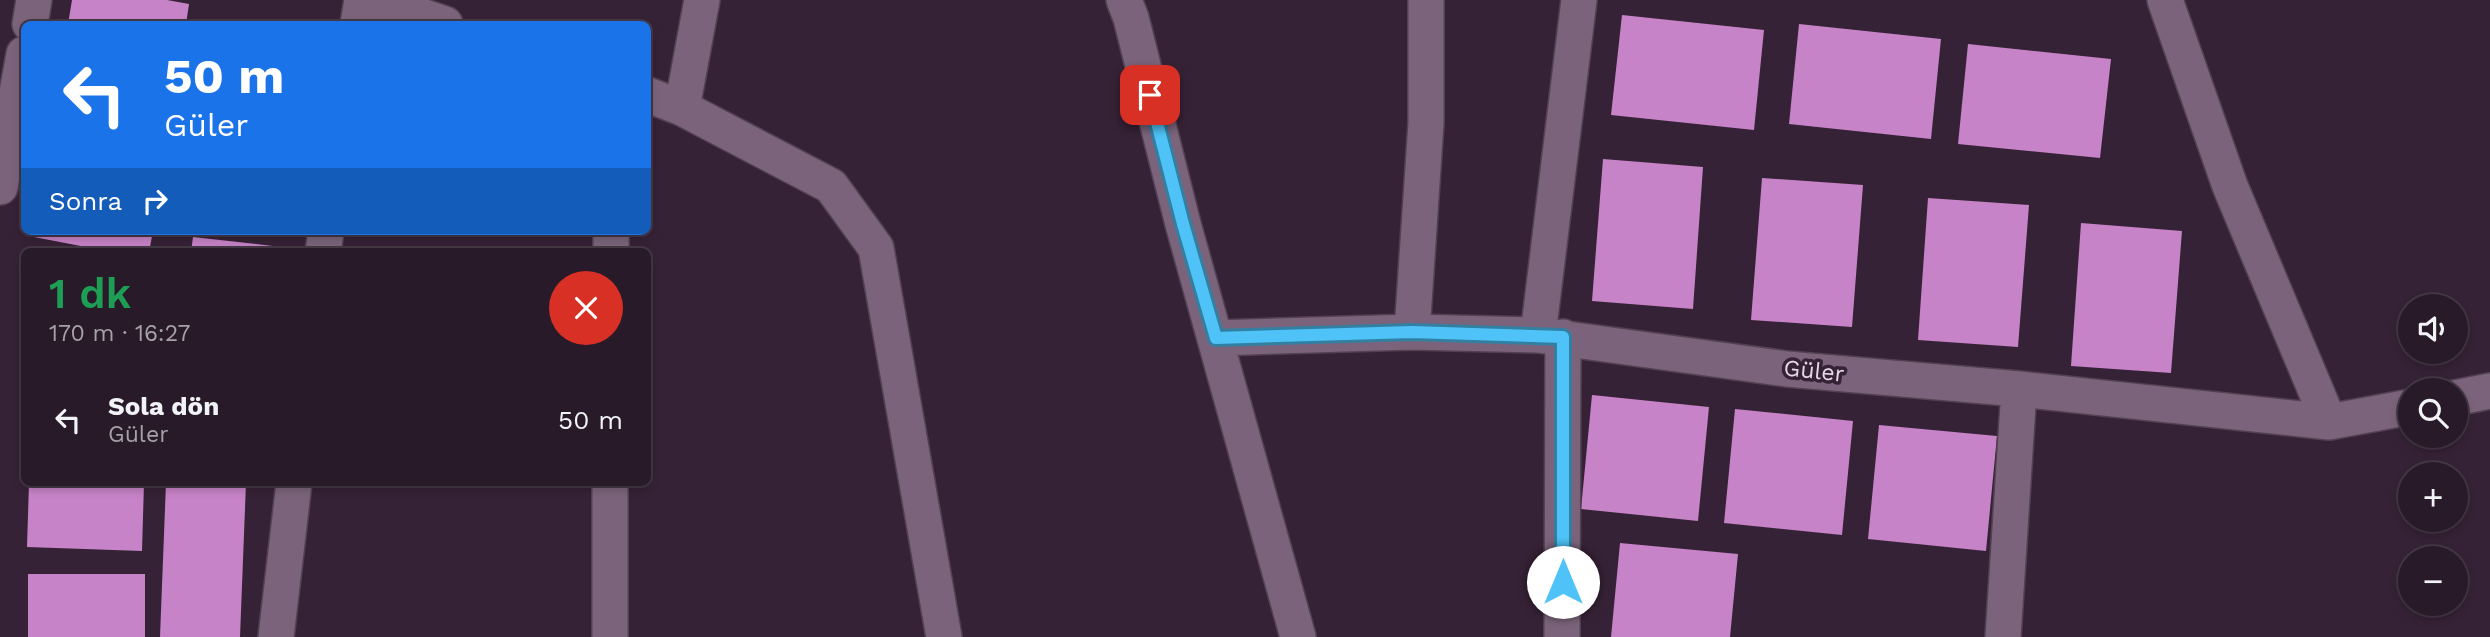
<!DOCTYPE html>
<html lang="tr">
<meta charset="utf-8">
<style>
body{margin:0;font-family:"Work Sans",sans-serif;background:#342734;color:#f1f3f6;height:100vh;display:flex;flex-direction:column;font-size:26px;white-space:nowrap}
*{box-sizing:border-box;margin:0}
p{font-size:23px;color:#a5a1a8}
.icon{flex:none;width:38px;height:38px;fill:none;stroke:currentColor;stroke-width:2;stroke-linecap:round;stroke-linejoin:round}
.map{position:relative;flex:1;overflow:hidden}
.panel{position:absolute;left:21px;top:248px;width:630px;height:238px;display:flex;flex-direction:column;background:#281a28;border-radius:10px;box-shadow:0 4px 10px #0003,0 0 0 2px #443845}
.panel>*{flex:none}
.hud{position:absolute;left:21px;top:21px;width:630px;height:214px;border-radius:10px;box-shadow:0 4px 10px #0003,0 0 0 2px #443845;background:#1a73e8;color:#fff;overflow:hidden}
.buttons{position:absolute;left:2398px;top:294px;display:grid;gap:14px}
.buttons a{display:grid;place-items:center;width:70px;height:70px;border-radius:50%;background:#281a28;box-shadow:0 4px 10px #0003,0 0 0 2px #443845;font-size:35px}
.pin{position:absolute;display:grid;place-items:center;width:60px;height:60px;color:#fff;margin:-30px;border-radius:14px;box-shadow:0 4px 10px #0006}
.me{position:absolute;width:77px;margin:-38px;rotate:0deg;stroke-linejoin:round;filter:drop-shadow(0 0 5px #0008)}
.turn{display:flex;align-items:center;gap:24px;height:147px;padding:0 28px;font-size:32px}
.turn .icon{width:91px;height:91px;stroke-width:2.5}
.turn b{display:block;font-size:49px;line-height:60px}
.then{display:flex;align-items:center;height:66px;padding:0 28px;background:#0003;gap:14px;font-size:26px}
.round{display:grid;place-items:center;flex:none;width:74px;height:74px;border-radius:37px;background:#342734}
.head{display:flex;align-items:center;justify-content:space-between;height:119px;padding:0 28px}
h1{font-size:42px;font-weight:600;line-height:52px;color:#1e9e55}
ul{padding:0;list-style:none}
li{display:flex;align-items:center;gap:21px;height:105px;padding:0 28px}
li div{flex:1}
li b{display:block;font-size:26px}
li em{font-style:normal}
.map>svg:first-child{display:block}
.building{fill:#c783c7}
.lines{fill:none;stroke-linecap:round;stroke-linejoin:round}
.minor-casing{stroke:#514151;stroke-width:38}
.minor{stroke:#7b647b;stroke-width:35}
.route-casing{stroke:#337fa1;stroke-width:18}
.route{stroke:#4fc3f7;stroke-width:12}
.labels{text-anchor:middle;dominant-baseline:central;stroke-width:7;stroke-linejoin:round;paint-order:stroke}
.street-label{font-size:23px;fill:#e6d9e6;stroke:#362236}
</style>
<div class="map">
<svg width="2490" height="637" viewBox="0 0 2490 637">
<rect width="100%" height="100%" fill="#362236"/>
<path class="building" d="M72,0h95l22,4 -3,20h-118z
M1622,15l142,15 -10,100 -143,-15z
M1799,24l142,15 -10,100 -142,-15z
M1968,44l143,15 -11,99 -142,-14z
M1603,159l100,8 -10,142 -101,-8z
M1762,178l101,7 -11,142 -101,-7z
M1928,198l101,7 -11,142 -100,-7z
M2081,223l101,8 -11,142 -100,-7z
M35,231h118l-4,21h-37l-78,-15z
M193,237l80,9 -1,6h-81z
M1592,395l117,12 -11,114 -117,-12z
M1735,409l118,12 -11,114 -118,-12z
M1879,425l118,11 -11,115 -118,-12z
M29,483h115l-2,68 -115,-4z
M166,483h80l-6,154h-80z
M1620,543l118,11 -8,83h-119z
M28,574h117v63h-117z"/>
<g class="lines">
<defs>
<path id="minor" d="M374,0l71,24
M1124,0l7,18 52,206 115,413
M2165,0l65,186 99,236
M30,24l4,-24
M358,24l4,-24
M648,95l34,13 149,78 45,62 68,389
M682,108l20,-108
M0,187l24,-133
M323,252l3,-21
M611,252v-21
M1412,332l14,-209v-123
M1538,335l41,-335
M1216,338l196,-6 126,3 249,34 232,20 310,33 81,-15
M2455,398l35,-7
M276,637l18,-154
M610,637v-154
M1562,637l1,-300
M2003,637l16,-248"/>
</defs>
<use href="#minor" class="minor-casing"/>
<use href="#minor" class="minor"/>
</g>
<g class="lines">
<defs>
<path id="route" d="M1150,95l33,129 33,114 196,-6 151,5v245"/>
</defs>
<use href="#route" class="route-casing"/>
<use href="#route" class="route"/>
</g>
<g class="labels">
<g class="street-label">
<text transform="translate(1814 371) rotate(6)">Güler</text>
</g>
</g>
</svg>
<div class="buttons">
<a><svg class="icon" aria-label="sound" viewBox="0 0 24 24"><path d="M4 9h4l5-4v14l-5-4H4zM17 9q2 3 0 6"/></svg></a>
<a><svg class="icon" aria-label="search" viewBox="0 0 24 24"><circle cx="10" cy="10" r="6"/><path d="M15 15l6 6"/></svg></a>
<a>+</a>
<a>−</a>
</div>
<div class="pin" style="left:1150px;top:95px;background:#d93025"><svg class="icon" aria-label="arrive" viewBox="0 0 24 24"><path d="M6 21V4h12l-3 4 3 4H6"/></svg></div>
<svg class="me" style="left:1563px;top:582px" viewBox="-20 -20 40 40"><circle r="19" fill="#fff"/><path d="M0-13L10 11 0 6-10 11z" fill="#4fc3f7"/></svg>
<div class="hud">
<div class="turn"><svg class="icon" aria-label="left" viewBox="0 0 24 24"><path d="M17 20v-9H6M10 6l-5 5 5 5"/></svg><div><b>50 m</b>Güler</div></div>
<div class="then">Sonra<svg class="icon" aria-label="right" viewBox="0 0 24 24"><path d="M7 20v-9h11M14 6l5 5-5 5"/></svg></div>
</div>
<section class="panel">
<div class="head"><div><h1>1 dk</h1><p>170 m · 16:27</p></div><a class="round" style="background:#d93025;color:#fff"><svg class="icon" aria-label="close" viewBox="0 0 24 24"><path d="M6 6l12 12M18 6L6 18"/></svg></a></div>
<ul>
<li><svg class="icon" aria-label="left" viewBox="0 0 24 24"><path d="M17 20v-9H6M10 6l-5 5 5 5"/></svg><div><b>Sola dön</b><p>Güler</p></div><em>50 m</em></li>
</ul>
</section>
</div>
